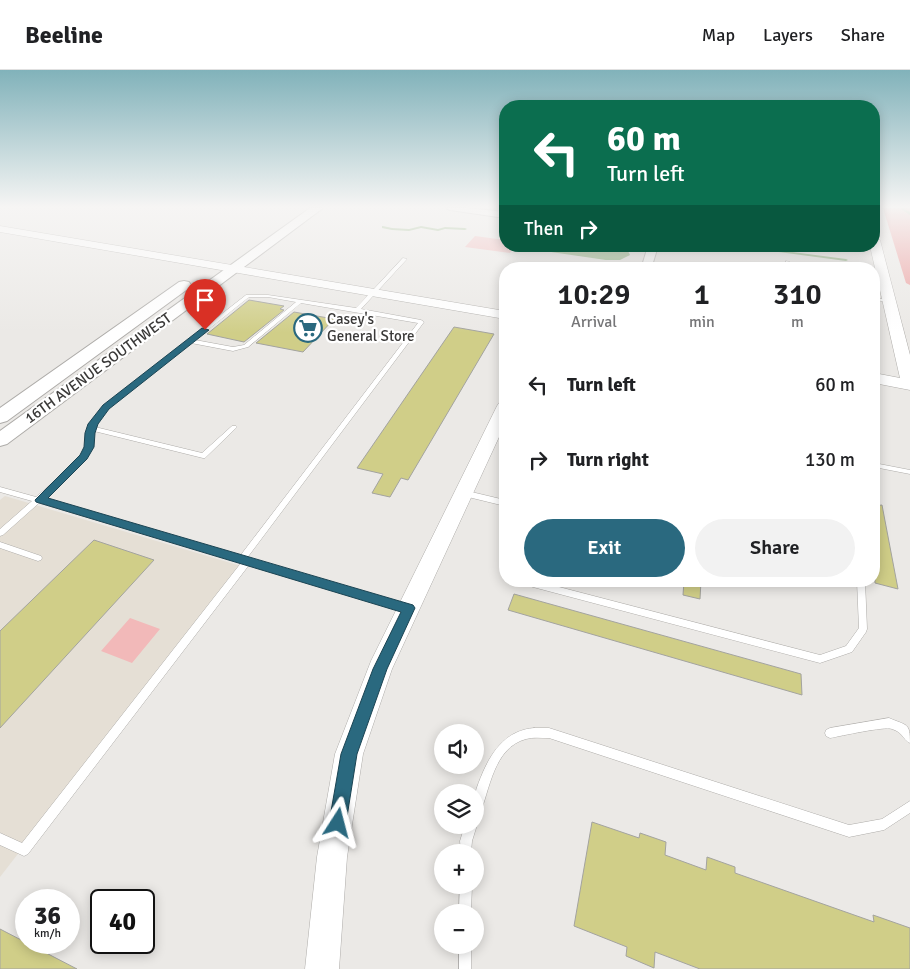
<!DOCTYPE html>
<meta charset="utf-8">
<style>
body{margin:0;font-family:Signika,sans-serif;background:#f2f2f2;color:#202124;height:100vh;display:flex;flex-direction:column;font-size:19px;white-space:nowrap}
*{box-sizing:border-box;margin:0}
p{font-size:16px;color:#757577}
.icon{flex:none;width:28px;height:28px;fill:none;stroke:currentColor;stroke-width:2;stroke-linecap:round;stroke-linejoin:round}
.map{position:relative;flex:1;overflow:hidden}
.side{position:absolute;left:499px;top:192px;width:381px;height:325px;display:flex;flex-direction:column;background:#fff;border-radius:20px;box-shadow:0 2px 12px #0003}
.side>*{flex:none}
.hud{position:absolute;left:499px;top:30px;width:381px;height:152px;border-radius:20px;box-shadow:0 2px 12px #0003;background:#0b6e4f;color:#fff;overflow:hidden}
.buttons{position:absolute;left:434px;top:654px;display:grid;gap:10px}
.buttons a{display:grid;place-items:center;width:50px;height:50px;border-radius:50%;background:#fff;box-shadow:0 2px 12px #0003;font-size:25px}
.speed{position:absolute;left:15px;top:819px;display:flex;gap:10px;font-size:25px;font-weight:700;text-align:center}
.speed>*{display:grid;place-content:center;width:65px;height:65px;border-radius:50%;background:#fff;box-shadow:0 2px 12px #0003;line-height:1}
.speed small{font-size:12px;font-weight:400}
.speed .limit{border:2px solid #111;border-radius:8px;background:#fff;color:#111}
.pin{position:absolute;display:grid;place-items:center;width:42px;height:42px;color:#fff;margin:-51px -21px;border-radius:50% 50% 50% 0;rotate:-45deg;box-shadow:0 0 5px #0007}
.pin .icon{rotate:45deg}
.me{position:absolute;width:55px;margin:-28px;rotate:9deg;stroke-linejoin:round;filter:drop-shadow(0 0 4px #0008)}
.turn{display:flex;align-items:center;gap:18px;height:105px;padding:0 25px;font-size:22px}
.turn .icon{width:65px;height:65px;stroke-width:2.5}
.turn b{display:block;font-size:35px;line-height:42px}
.then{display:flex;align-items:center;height:48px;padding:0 25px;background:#0003;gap:10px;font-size:19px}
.eta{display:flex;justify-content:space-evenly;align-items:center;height:85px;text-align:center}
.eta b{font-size:30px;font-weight:600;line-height:35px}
.button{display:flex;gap:10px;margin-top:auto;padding:10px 25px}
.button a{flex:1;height:58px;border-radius:30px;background:#2a697f;color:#fff;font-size:20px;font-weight:600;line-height:58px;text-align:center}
.button a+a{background:#f2f2f2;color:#202124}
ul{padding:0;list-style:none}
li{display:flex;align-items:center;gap:15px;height:75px;padding:0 25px}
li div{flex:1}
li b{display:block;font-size:19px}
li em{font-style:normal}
header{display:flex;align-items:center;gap:30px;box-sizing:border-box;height:70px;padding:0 25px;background:#fff;border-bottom:1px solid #e0e0e0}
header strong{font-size:24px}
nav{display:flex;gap:28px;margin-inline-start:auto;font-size:18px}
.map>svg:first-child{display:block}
.built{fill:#e5dfd5}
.green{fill:#f2b9b9}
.forest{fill:#eca0a0}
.water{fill:#87ae75}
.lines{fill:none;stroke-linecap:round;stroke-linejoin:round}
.stream{fill:#87ae75;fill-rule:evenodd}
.building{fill:#d0ce88;stroke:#a3a39f}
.service-casing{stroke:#aeaca9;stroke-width:1}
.minor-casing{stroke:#aeaca9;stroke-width:2}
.tertiary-casing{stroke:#aeaca9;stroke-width:1}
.secondary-casing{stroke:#aeaca9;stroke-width:2}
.service{fill:#fff;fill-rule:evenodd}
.minor{fill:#fff;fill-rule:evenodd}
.tertiary{fill:#fff;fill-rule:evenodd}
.secondary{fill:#fff;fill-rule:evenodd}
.route{fill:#2a697f;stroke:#1b4453}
.labels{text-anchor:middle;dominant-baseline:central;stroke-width:4.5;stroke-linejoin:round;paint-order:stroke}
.far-poi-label{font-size:15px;fill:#3a3938;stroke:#fff;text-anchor:start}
.far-street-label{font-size:15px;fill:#3a3938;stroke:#fff}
</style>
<header>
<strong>Beeline</strong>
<nav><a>Map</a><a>Layers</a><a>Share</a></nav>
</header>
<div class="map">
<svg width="910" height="899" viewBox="0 0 910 899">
<rect width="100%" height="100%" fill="#ebe9e6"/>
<path class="built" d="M5,426l236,70 -241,311v-377z"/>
<path class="green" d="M475,166l30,4v6h9l-4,7 -45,-6z
M130,548l30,11 -28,34 -31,-12z"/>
<path class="forest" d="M883,138h27v77l-4,-2z"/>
<path class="water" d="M535,176h97l-4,5 2,4 -10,5h-14l-55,-8z"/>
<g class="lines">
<path class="stream" d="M901,138h2l7,4v3l-9,-6z
M383,156l9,2 17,1 12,-3 17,3 7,-2 20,1 2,1 -2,1 -20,-1 -7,2 -17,-3 -12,3 -17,-1 -10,-2v-2z
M662,176h9l-9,2z
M734,176h12l100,13 2,1 -2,1z"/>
</g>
<path class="building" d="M249,230l35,6 -4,3 4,1 -40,32 -37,-8z
M294,242l40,7 -31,33 -47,-9z
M454,257l40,7 -86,146 -7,-2 -11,19 -18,-4 11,-19 -26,-6z
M882,435l16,84 -23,-6 -1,-77z
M94,470l60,20 -154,168v-97z
M684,511h17l-1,18 -17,-4z
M514,524l287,80 1,21 -294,-85z
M592,752l47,16 1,-5 26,9 -1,13 41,15 1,-13 28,10v6l139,49 -1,-7 37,13v41h-210l-45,-17 -1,16 -28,-12 1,-9 -53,-21z
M0,859l77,40h-77z"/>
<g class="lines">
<defs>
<path id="service" d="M403,188l4,1 -46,50 60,11 3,2 -177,236 160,46 3,1 1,3 -1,3 -3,1 -158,-47 -221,289 -4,2 -24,-11v-12l22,10 219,-280 -202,-60 -36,32 -3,1v-7l32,-28 -32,-9v-5l36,10 37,-32 13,-18 1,-14 3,-9 14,-18 142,-111h22l88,13zM249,227h19l28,5 -52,43 -11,2 -38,-7zM301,233l117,20 -178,233 -197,-57 34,-30 15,-22 2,-16 109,27h2l31,-30 1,-1 -1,-1h-4l-30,27 -107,-26 13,-19 83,-65 42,8 15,-4z
M786,191l4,1v7h-4z
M874,228l15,2 2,1 -2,1 -15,-2z
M874,393l36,7v4l-36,-7z
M463,420l42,10v6l-45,-11 -1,-2 1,-2z
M0,472l41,14 1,2 -1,2 -3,1 -38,-13z
M526,511h10l284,74 26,-9 13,-18 -2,-47h8l2,48 -1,3 -14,20 -32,11 -287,-76 -3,-1z
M889,648c18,8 21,4 21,25 -8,-4 -6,-10 -18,-14 -7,-3 -51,7 -62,9l-4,-2 -1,-3 1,-3 4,-2z
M534,658h15l300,97 33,-6 28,-18v12l-26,17 -35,7 -300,-99c-8,0 -16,-1 -23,1 -33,9 -36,51 -47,77l-4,1c0,-7 -1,-16 0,-23 2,-8 5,-15 8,-22 10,-23 25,-42 51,-44z
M475,751l2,4 -5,16 -1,11h-10l-1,-11 5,-16h10z
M460,815h12l-1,27h-12z
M459,875h12v24h-12z"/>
<path id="minor" d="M446,138h20l39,4v6l-55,-8z
M648,176h10l-7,23h-10z"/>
<path id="tertiary" d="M0,156l505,85v8l-505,-87z
M874,167l6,3 30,115v35l-36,-7v-10l26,5 -30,-132h4z
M505,331v23l-113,245 -29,85 -16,103 -8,112h-34l12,-112 18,-103 36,-93 126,-255 2,-3z"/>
<path id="secondary" d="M310,138h13l-316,236 -7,2v-15z
M184,211l5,1 2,3 -2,3 -182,133 -7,2v-15l179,-126z"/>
</defs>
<use href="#service" class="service-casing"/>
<use href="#minor" class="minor-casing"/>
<use href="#tertiary" class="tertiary-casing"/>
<use href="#secondary" class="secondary-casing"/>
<use href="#service" class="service"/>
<use href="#minor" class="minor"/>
<use href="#tertiary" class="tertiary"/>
<use href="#secondary" class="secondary"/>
</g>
<linearGradient id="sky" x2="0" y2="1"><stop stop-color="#81b2ba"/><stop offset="0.52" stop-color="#f6f5f4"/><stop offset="1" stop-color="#f6f5f4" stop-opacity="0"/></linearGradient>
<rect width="910" height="263" fill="url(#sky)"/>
<path class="route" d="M202,258l7,2 -100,79 -11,15 -3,9 -1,14 -7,12 -39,39 365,107 2,3 -28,61 -30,85 -11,69 -2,6 -6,2 -6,-2 -3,-6 12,-69 32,-85 28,-57 -365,-110 -1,-2 45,-45 4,-8 1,-14 3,-9 15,-19z"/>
<defs>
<symbol id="supermarket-ring" viewBox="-11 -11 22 22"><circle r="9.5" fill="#fff" stroke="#2a697f" stroke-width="1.5"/><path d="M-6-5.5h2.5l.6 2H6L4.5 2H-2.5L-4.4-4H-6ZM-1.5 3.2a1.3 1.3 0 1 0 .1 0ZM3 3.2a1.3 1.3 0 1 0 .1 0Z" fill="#2a697f"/></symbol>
</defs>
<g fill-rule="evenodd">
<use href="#supermarket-ring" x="292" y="242" width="32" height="32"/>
</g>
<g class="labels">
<g class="far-poi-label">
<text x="327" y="249">Casey's<tspan x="327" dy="17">General Store</tspan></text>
</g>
<g class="far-street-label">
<text transform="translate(98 298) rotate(-36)">16TH AVENUE SOUTHWEST</text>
</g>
</g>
</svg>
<div class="buttons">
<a><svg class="icon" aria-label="sound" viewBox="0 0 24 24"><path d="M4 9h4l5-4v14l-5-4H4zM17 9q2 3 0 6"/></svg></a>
<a><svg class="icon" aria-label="layers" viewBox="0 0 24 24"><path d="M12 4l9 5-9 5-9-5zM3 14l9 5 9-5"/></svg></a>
<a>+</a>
<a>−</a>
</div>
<div class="speed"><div>36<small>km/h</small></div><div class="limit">40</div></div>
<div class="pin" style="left:205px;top:260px;background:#d93025"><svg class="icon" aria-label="arrive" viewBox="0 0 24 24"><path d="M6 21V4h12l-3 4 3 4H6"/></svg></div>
<svg class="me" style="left:338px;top:753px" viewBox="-20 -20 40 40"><path d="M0-17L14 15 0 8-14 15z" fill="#2a697f" stroke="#fff" stroke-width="4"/></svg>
<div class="hud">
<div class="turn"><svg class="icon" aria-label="left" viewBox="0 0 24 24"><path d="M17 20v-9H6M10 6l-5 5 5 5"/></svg><div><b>60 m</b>Turn left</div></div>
<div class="then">Then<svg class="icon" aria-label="right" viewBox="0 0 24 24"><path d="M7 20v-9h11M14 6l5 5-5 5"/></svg></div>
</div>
<section class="side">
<div class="eta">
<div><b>10:29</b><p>Arrival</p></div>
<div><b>1</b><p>min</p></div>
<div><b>310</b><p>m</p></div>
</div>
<ul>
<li><svg class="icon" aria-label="left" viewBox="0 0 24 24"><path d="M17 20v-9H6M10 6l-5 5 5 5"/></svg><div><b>Turn left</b></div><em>60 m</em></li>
<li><svg class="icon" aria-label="right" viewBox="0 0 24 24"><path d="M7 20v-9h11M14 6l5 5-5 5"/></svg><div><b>Turn right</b></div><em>130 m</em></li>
</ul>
<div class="button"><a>Exit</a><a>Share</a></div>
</section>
</div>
